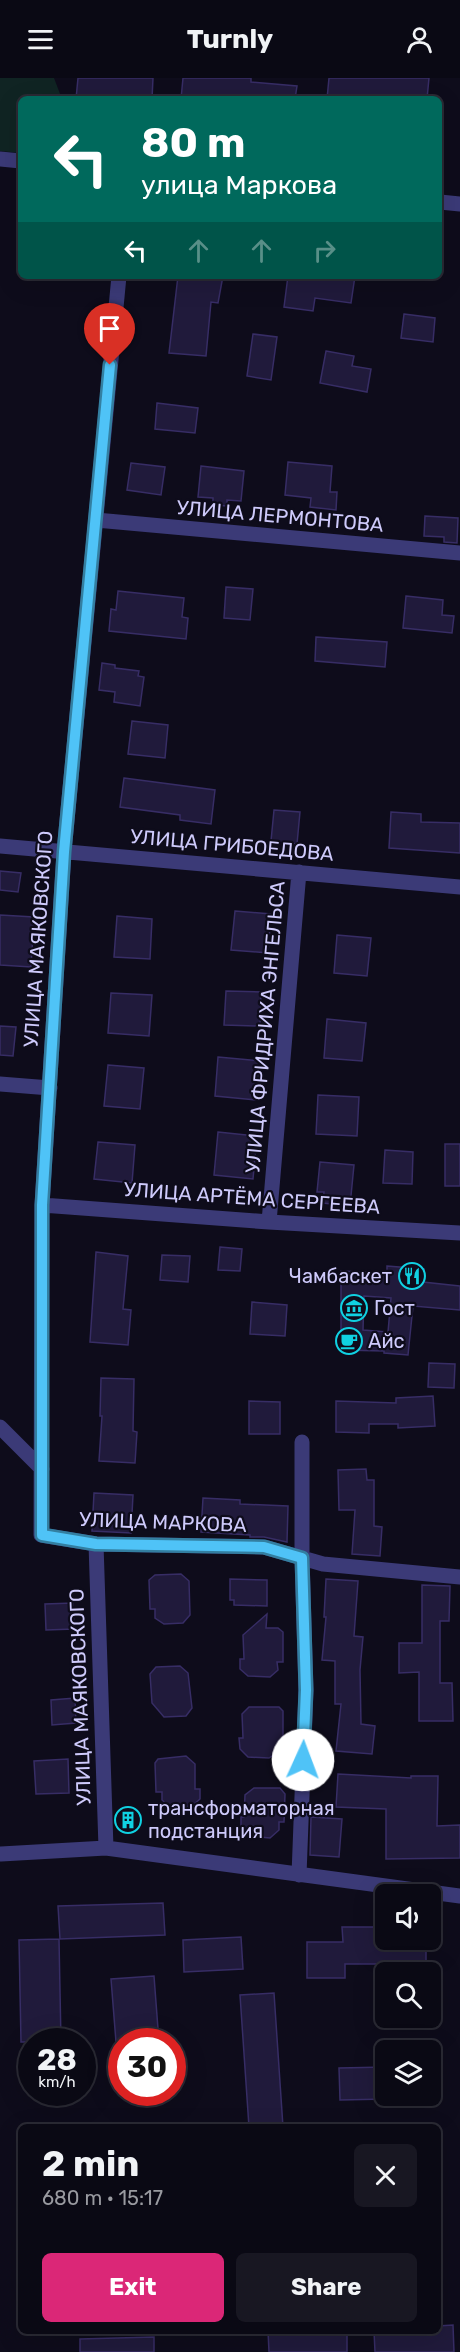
<!DOCTYPE html>
<meta charset="utf-8">
<style>
body{margin:0;font-family:Rubik,sans-serif;background:#181722;color:#f1f3f6;height:100vh;display:flex;flex-direction:column;font-size:22px;white-space:nowrap}
*{box-sizing:border-box;margin:0}
p{font-size:20px;color:#999aa0}
.icon{flex:none;width:33px;height:33px;fill:none;stroke:currentColor;stroke-width:2;stroke-linecap:round;stroke-linejoin:round}
.map{position:relative;flex:1;overflow:hidden}
.sheet{position:absolute;left:18px;top:2046px;width:423px;height:210px;display:flex;flex-direction:column;background:#0a0914;border-radius:9px;box-shadow:0 6px 24px #0002,0 0 0 2px #2a2a34}
.sheet>*{flex:none}
.hud{position:absolute;left:18px;top:18px;width:424px;height:183px;border-radius:9px;box-shadow:0 6px 24px #0002,0 0 0 2px #2a2a34;background:#00695c;color:#fff;overflow:hidden}
.buttons{position:absolute;left:375px;top:1806px;display:grid;gap:12px}
.buttons a{display:grid;place-items:center;width:66px;height:66px;border-radius:9px;background:#0a0914;box-shadow:0 6px 24px #0002,0 0 0 2px #2a2a34;font-size:30px}
.speed{position:absolute;left:18px;top:1950px;display:flex;gap:12px;font-size:30px;font-weight:700;text-align:center}
.speed>*{display:grid;place-content:center;width:78px;height:78px;border-radius:50%;background:#0a0914;box-shadow:0 6px 24px #0002,0 0 0 2px #2a2a34;line-height:1}
.speed small{font-size:15px;font-weight:400}
.speed .limit{border:9px solid #d22;background:#fff;color:#111}
.pin{position:absolute;display:grid;place-items:center;width:51px;height:51px;color:#fff;margin:-62px -26px;border-radius:50% 50% 50% 0;rotate:-45deg;box-shadow:0 0 6px #0007}
.pin .icon{rotate:45deg}
.me{position:absolute;width:66px;margin:-33px;rotate:2deg;stroke-linejoin:round;filter:drop-shadow(0 0 4px #0008)}
.turn{display:flex;align-items:center;gap:21px;height:126px;padding:0 24px;font-size:27px}
.turn .icon{width:78px;height:78px;stroke-width:2.5}
.turn b{display:block;font-size:42px;line-height:51px}
.lanes{display:flex;align-items:center;height:57px;padding:0 24px;background:#0003;justify-content:center;gap:30px;direction:ltr}
.lanes .off{opacity:.35}
.round{display:grid;place-items:center;flex:none;width:63px;height:63px;border-radius:9px;background:#181722}
.summary{display:flex;align-items:center;justify-content:space-between;height:102px;padding:0 24px}
h1{font-size:36px;font-weight:700;line-height:45px}
.button{display:flex;gap:12px;margin-top:auto;padding:12px 24px}
.button a{flex:1;height:69px;border-radius:9px;background:#db2777;color:#fff;font-size:24px;font-weight:700;line-height:69px;text-align:center}
.button a+a{background:#181722;color:#f1f3f6}
header{display:flex;justify-content:space-between;align-items:center;height:78px;padding:0 24px;background:#0a0914;font-size:27px;font-weight:700}
.map>svg:first-child{display:block}
.green{fill:#102423}
.building{fill:#201a3b;stroke:#372d65;stroke-width:1.5;fill-rule:evenodd}
.lines{fill:none;stroke-linecap:round;stroke-linejoin:round}
.minor{stroke:#3b3a77;stroke-width:15}
.tertiary{stroke:#3b3a77;stroke-width:15}
.route-casing{stroke:#337fa1;stroke-width:15}
.route{stroke:#4fc3f7;stroke-width:10}
.labels{text-anchor:middle;dominant-baseline:central;stroke-width:4.5;stroke-linejoin:round;paint-order:stroke}
.street-label{font-size:20px;fill:#cecafb;stroke:#0e0c1b}
.poi-label{font-size:20px;fill:#cecafb;stroke:#0e0c1b;text-anchor:start}
</style>
<header><svg class="icon" aria-label="menu" viewBox="0 0 24 24"><path d="M4 6h16M4 12h16M4 18h16"/></svg>Turnly<svg class="icon" aria-label="person" viewBox="0 0 24 24"><circle cx="12" cy="8" r="4"/><path d="M4 21q1-7 8-7t8 7"/></svg></header>
<div class="map">
<svg width="460" height="2274" viewBox="0 0 460 2274">
<rect width="100%" height="100%" fill="#0e0c1b"/>
<path class="green" d="M0,0h54l8,21h-41v54l-21,-2z"/>
<path class="building" d="M78,0h75l-1,21h-76z
M183,0h68v4l46,4 -2,13h-114z
M329,0h100l-2,21h-100z
M178,198h45l-5,27 -7,-1 -5,54 -37,-3z
M288,198h67l-4,27 -36,-5 -2,13 -29,-4z
M404,236l31,4 -2,24 -32,-4z
M253,256l24,3 -6,43 -24,-4z
M326,273l28,5 -2,10 19,3 -4,23 -47,-9z
M157,325l41,5 -3,25 -40,-4z
M288,384l44,4 -2,26h7l-1,18 -26,-3 1,-9 -26,-3z
M131,385l34,4 -4,28 -34,-5z
M201,388l43,5 -3,30 -14,-1v6l-14,-1v-7l-15,-1z
M425,438l33,2 -1,25 -13,-1v-5l-20,-1z
M226,509l27,2 -3,31 -26,-2z
M118,513l66,7 -2,19 6,1 -2,21 -77,-8 2,-22 5,1z
M406,518l37,4 -1,15 12,1 -2,17 -49,-5z
M316,559l71,5 -2,25 -70,-6z
M102,585l13,2v3l24,3 -1,5 6,1 -4,29 -26,-4 1,-10 -16,-2z
M132,643l36,4 -3,33 -37,-4z
M124,700l91,12 -4,34 -31,-4v-5l-60,-8z
M274,732l26,2 -3,32 -26,-3z
M391,734l30,2v8l39,1v30l-71,-5z
M0,793l21,2 -3,19 -18,-2z
M235,833l36,3 -3,39 -37,-3z
M0,837l34,2 -3,50 -31,-2z
M117,838l35,3 -2,40 -36,-2z
M337,857l34,3 -4,38 -33,-3z
M226,913l35,1 -1,34 -36,-1z
M111,915l41,2 -3,41 -41,-3z
M327,941l39,4 -4,38 -38,-3z
M0,948l16,1 -3,29 -13,-1z
M218,979l42,4 -3,39 -42,-4z
M108,987l36,3 -4,41 -36,-3z
M318,1017l41,2 -2,39 -41,-2z
M218,1054l39,4 -4,43 -39,-4z
M98,1064l37,3 -3,38 -38,-4z
M445,1066h15v42h-15z
M385,1072l28,2 -1,32 -29,-1z
M320,1084l34,3 -4,41 -27,-3 1,-11h-7z
M220,1169l22,2 -2,22 -22,-1z
M96,1174l32,4 -5,53 8,1 -3,35 -38,-3z
M162,1177l28,1 -2,26 -28,-2z
M387,1188l37,3 -1,13 37,4v24l-47,-4 -5,49 -24,-2v-2l-43,-1v-79l46,2zM364,1218l27,2 -3,34 -25,-2z
M252,1224l35,3 -2,31 -35,-2z
M429,1285l26,1 -1,24 -26,-1z
M101,1300l33,1 -1,52 4,1 -2,31 -36,-2 3,-45h-2z
M433,1318l2,30 -37,2v-4h-29v9l-33,-1v-31l60,2v-5z
M249,1323l31,1v32h-31z
M366,1391l1,11h7v46l8,1 -2,29 -28,-2 3,-44h-16l-1,-40z
M94,1415l39,2 -2,38 -39,-2z
M203,1420l37,2v4l48,2 -1,36 -23,-5h-14v-2l-49,-3z
M181,1496l8,7 1,34 -7,8 -19,1 -9,-6v-9h-5l-1,-29 6,-5z
M230,1501l37,1v26l-33,-1v-5h-4z
M326,1501l32,2 -4,55 9,1 -3,33 1,54 14,2 -3,28 -36,-3 5,-47h-6v-43l-13,-1 4,-43h-2z
M422,1507l28,1 -1,35h-9v62h12l1,38h-34v-49l-20,1v-30h23z
M73,1525l1,26 -28,1 -1,-26z
M267,1536l-1,14h12l5,4v30h-6l1,8 -8,7 -22,-1 -8,-7v-10h4l-1,-24z
M180,1588l8,7 4,35 -6,8 -22,1 -12,-14 -2,-29 6,-7z
M75,1620l1,25 -24,2 -1,-25z
M249,1629h30l4,4v30h-4v10l-10,7 -21,-1 -8,-8 -1,-11h4l-1,-24z
M186,1678l9,8v25h5v10l-8,7 -21,2 -9,-8v-8h-6l-1,-29 3,-4z
M68,1681l1,34 -33,1 -2,-33z
M338,1696l73,4v-2h27l-1,50 23,-1v33l-74,1v-50l-50,-2z
M254,1710h26l5,6 -1,28h-5v8l-9,8 -22,-2 -7,-7v-12h3l1,-22z
M311,1739l31,2 -3,38 -29,-2z
M163,1825l2,32 -105,4 -2,-33z
M342,1849h42v15h42v30h-42v-8h-39v14h-38v-36h36z
M241,1859l2,32 -59,3 -1,-32z
M59,1861l2,103h-40l-2,-102z
M154,1898l5,66h-43l-5,-63z
M274,1915l9,134h-34l-9,-132z
M386,1989v32l-46,1 -1,-32z
M453,2247l1,27h-79l-1,-21h64v-5z
M268,2253h79v21h-78z
M154,2259v15h-74v-13z"/>
<g class="lines">
<path class="minor" d="M119,198l-55,576 -22,353 -1,330 55,9 168,3 59,17 137,13
M96,442l364,33
M0,768l460,41
M0,1006l50,4
M42,1127l227,17 191,11
M269,1144l30,-350
M0,1349l42,42
M96,1466l10,304
M1,1776l105,-6 354,48
M299,1797l7,-184 -4,-133v-116"/>
<path class="tertiary" d="M0,81l21,2
M440,124l20,2"/>
</g>
<g class="lines">
<defs>
<path id="route" d="M110,287l-46,487 -22,353v330l54,9 168,3 38,11 4,132 -3,70"/>
</defs>
<use href="#route" class="route-casing"/>
<use href="#route" class="route"/>
</g>
<defs>
<symbol id="restaurant-ring" viewBox="-11 -11 22 22"><circle r="9.5" fill="#0e0c1b" stroke="#10d1e2" stroke-width="1.5"/><path d="M-5-6h1v4h1v-4h1v4h1v-4h1v5L-1.5 .5V6h-2V.5L-5-1ZM5-6V6H3V1.5H1.5Q1.5-4 5-6Z" fill="#10d1e2"/></symbol>
<symbol id="museum-ring" viewBox="-11 -11 22 22"><circle r="9.5" fill="#0e0c1b" stroke="#10d1e2" stroke-width="1.5"/><path d="M0-6L6-3V-2H-6V-3ZM-5-1h2V3h-2ZM-1-1h2V3h-2ZM3-1h2V3H3ZM-6 4H6V6H-6Z" fill="#10d1e2"/></symbol>
<symbol id="cafe-ring" viewBox="-11 -11 22 22"><circle r="9.5" fill="#0e0c1b" stroke="#10d1e2" stroke-width="1.5"/><path d="M-5.5-4.5H6V0H3Q3 3.5 0 3.5H-2.5Q-5.5 3.5-5.5 0ZM3-3.2v2h1.7v-2ZM-6 4.5H4V6H-6Z" fill="#10d1e2"/></symbol>
<symbol id="building-ring" viewBox="-11 -11 22 22"><circle r="9.5" fill="#0e0c1b" stroke="#10d1e2" stroke-width="1.5"/><path d="M-4-6H4V6H1V3H-1V6H-4ZM-2.5-4.3h1.7v1.8h-1.7ZM.8-4.3h1.7v1.8H.8ZM-2.5-1h1.7V.8h-1.7ZM.8-1h1.7V.8H.8Z" fill="#10d1e2"/></symbol>
</defs>
<g fill-rule="evenodd">
<use href="#restaurant-ring" x="397" y="1183" width="30" height="30"/>
<use href="#museum-ring" x="339" y="1215" width="30" height="30"/>
<use href="#cafe-ring" x="334" y="1248" width="30" height="30"/>
<use href="#building-ring" x="113" y="1727" width="30" height="30"/>
</g>
<g class="labels">
<g class="street-label">
<text transform="translate(280 438) rotate(5)">УЛИЦА ЛЕРМОНТОВА</text>
<text transform="translate(232 767) rotate(5)">УЛИЦА ГРИБОЕДОВА</text>
<text transform="translate(38 861) rotate(-86)">УЛИЦА МАЯКОВСКОГО</text>
<text transform="translate(265 949) rotate(-85)">УЛИЦА ФРИДРИХА ЭНГЕЛЬСА</text>
<text transform="translate(252 1120) rotate(4)">УЛИЦА АРТЁМА СЕРГЕЕВА</text>
<text transform="translate(163 1444) rotate(2)">УЛИЦА МАРКОВА</text>
<text transform="translate(80 1619) rotate(-92)">УЛИЦА МАЯКОВСКОГО</text>
</g>
<g class="poi-label">
<text x="392" y="1198" text-anchor="end">Чамбаскет</text>
<text x="374" y="1230">Гост</text>
<text x="368" y="1263">Айс</text>
<text x="148" y="1730">трансформаторная<tspan x="148" dy="23">подстанция</tspan></text>
</g>
</g>
</svg>
<div class="buttons">
<a><svg class="icon" aria-label="sound" viewBox="0 0 24 24"><path d="M4 9h4l5-4v14l-5-4H4zM17 9q2 3 0 6"/></svg></a>
<a><svg class="icon" aria-label="search" viewBox="0 0 24 24"><circle cx="10" cy="10" r="6"/><path d="M15 15l6 6"/></svg></a>
<a><svg class="icon" aria-label="layers" viewBox="0 0 24 24"><path d="M12 4l9 5-9 5-9-5zM3 14l9 5 9-5"/></svg></a>
</div>
<div class="speed"><div>28<small>km/h</small></div><div class="limit">30</div></div>
<div class="pin" style="left:110px;top:287px;background:#d93025"><svg class="icon" aria-label="arrive" viewBox="0 0 24 24"><path d="M6 21V4h12l-3 4 3 4H6"/></svg></div>
<svg class="me" style="left:303px;top:1682px" viewBox="-20 -20 40 40"><circle r="19" fill="#fff"/><path d="M0-13L10 11 0 6-10 11z" fill="#4fc3f7"/></svg>
<div class="hud">
<div class="turn"><svg class="icon" aria-label="left" viewBox="0 0 24 24"><path d="M17 20v-9H6M10 6l-5 5 5 5"/></svg><div><b>80 m</b>улица Маркова</div></div>
<div class="lanes"><svg class="icon" aria-label="left" viewBox="0 0 24 24"><path d="M17 20v-9H6M10 6l-5 5 5 5"/></svg><svg class="icon off" aria-label="ahead" viewBox="0 0 24 24"><path d="M12 20V5M6 11l6-6 6 6"/></svg><svg class="icon off" aria-label="ahead" viewBox="0 0 24 24"><path d="M12 20V5M6 11l6-6 6 6"/></svg><svg class="icon off" aria-label="right" viewBox="0 0 24 24"><path d="M7 20v-9h11M14 6l5 5-5 5"/></svg></div>
</div>
<section class="sheet">
<div class="summary"><div><h1>2 min</h1><p>680 m · 15:17</p></div><a class="round"><svg class="icon" aria-label="close" viewBox="0 0 24 24"><path d="M6 6l12 12M18 6L6 18"/></svg></a></div>
<div class="button"><a>Exit</a><a>Share</a></div>
</section>
</div>
